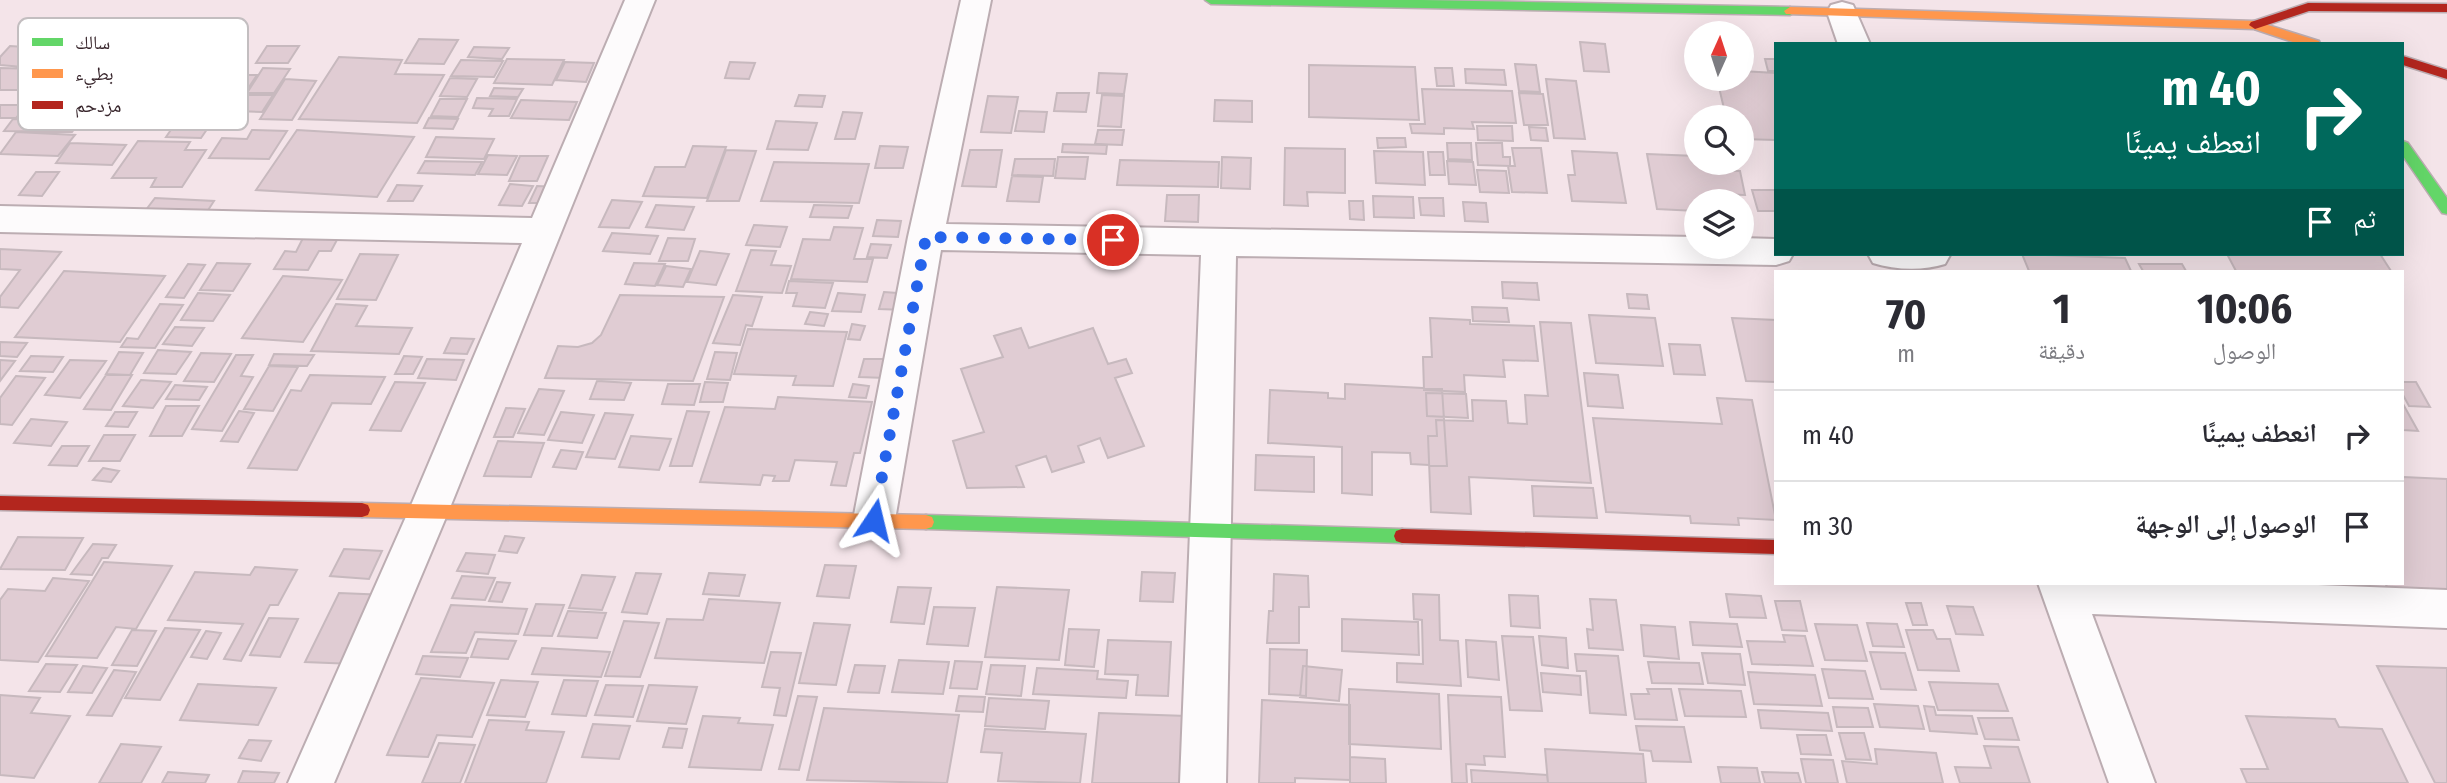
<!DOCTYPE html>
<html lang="ar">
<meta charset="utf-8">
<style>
body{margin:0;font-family:"Fira Sans Condensed","Noto Naskh Arabic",sans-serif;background:#f2f2f3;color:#2b2b33;direction:rtl;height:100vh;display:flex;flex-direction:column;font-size:26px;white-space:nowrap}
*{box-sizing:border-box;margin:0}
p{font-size:23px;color:#7c7c81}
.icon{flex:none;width:38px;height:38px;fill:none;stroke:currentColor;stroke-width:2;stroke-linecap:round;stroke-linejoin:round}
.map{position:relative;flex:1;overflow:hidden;direction:ltr}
.panel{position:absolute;left:1774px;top:270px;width:630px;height:315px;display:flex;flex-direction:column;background:#fff;border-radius:0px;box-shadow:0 7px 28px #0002;direction:rtl}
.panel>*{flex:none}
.guide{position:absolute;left:1774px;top:42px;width:630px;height:214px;border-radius:0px;box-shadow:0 7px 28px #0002;direction:rtl;background:#00695c;color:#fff;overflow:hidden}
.needle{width:46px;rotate:3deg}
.controls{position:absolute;left:1684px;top:21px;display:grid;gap:14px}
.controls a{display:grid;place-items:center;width:70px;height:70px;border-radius:50%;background:#fff;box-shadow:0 7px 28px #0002;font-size:35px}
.pin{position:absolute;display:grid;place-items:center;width:60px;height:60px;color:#fff;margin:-30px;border:4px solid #fff;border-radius:50%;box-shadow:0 2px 7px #0007}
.me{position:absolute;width:77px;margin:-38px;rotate:10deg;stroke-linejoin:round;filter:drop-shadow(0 0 5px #0008)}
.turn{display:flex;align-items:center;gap:24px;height:147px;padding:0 28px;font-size:32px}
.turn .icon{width:91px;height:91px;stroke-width:2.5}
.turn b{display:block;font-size:49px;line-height:60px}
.then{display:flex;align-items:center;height:66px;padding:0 28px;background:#0003;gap:14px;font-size:26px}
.eta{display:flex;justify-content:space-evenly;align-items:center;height:119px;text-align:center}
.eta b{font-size:42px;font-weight:700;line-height:49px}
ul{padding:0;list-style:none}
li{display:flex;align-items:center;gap:21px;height:91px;padding:0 28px;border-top:2px solid #e1e1e2}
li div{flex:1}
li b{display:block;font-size:26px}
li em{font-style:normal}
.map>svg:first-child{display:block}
.building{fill:#e0ccd3;stroke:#c7b9be;stroke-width:2}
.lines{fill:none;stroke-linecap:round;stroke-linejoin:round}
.street-casing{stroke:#bcadb2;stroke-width:4}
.fast-casing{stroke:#bcadb2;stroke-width:3}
.slow-casing{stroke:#bcadb2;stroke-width:3}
.jam-casing{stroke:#bcadb2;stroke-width:3}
.street{fill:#fdfbfc;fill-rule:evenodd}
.fast{fill:#63d668;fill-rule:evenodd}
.slow{fill:#ff974d;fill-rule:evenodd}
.jam{fill:#b3261e;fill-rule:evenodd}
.route{stroke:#2563eb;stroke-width:12;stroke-dasharray:0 21.6}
.key{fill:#fff;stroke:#c3bec0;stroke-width:2}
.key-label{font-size:19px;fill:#38262c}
</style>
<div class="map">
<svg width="2447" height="783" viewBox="0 0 2447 783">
<rect width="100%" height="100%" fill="#f4e4e9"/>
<path class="building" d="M419,39l39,1 -14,24 -39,-1z
M1580,42l25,2 4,28 -25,-1z
M10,46l31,2 -18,19 -23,-2v-8z
M267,46h32l-11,17h-32z
M474,47l35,1 -7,11 -34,-2z
M339,57l63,3 -7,14 49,1 -27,48 -118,-4z
M507,59l57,1 -12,25 -58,-2z
M1765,59h11v12h-8z
M461,60l42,1 -9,16 -43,-1z
M565,62l29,1 -8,19 -30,-2z
M730,62l25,1 -6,16 -24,-1z
M1515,64l21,1 4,27 -21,-1z
M1309,65l106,2 4,53 -110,-3z
M0,68l37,1 -17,21h-20z
M263,68l27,1 -16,24h-27z
M1435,68h17l2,18h-17z
M1465,69l39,1 2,15 -40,-2z
M1741,71l35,2v67l-35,-1v-22h-15l-9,-38h24z
M1099,73l28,1 -3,20 -27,-1z
M229,75h28l-12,18h-29z
M450,78l27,1 -10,18 -27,-1z
M285,79l31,2 -24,39 -32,-1z
M1546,79l30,2 9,58 -31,-1z
M494,88l29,1 -5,8 -28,-1z
M1422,89l90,2 4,32 -44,-1 2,7 -30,-1v6l-32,-1 -2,-9h15z
M1057,93h32l-3,19 -32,-1z
M1519,93l24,1 5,31h-24z
M247,95h26l-11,17 -26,-1z
M799,95l26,1 -3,11 -27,-1z
M1102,95l22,1 -3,31 -23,-1z
M988,96l30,1 -7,36 -30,-1z
M477,98l40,1 -8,17h-20l4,-7 -20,-1z
M440,99h27l-9,18 -27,-1z
M521,100l56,2 -8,18 -58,-2z
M1215,100l37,1v21l-38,-1z
M0,105h26l-10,13h-16z
M1019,111l28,1 -3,20 -29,-1z
M843,112l19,1 -7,26h-20z
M429,118l29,1 -5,10 -29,-1z
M13,119l68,1 -9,12 -68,-1z
M177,121l35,1 -11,16 -35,-1z
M776,121l41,2 -9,27 -41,-1z
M1477,126h35l1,15 -35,-1z
M1529,127l17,1 2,13 -17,-1z
M252,130l35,1 -18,28 -60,-1 13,-20 25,1z
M297,130l117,7 -37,60 -121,-7z
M1098,130h26l-2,15 -27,-1z
M16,132l59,3 -17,21 -58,-2z
M436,137l58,2 -10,20 -58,-2z
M1377,138h28l1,9 -28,1z
M138,141l52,1 -5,8h21l-24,37h-31l5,-9h-44z
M70,143l56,2 -14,20 -56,-2z
M1447,143h24l1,17 -24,-1z
M1476,143h26l1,14h7v9l-32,-1z
M1063,144l44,1 -1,9 -44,-2z
M693,146l33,1 -19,51 -64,-2 12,-29h30z
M880,146l28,1 -5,21h-28z
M1285,148l60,1v44l-38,-1 1,14 -24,-1z
M1512,148h29l6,45 -35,-1 -4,-26h7z
M726,150l30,1 -17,50h-32z
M970,150h32l-6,37 -34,-1z
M1374,151l49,1 2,33 -49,-2z
M1572,151l45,2 9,50 -54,-2 -4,-26h7z
M1428,152h15l2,23h-15z
M1647,154l49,2v7h12l1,7 31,1 5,24 -30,-1 1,7h-20v10l-39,-2z
M488,155l29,1 -10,19 -29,-1z
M520,156h28l-11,25h-28z
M1058,157h30l-3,22 -30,-1z
M1222,157l29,1 -1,31 -29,-1z
M1015,159h40l-2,17 -41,-1z
M1120,160l99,2 -1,25 -101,-2z
M425,161l57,1 -7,13 -57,-2z
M1447,161l26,1 3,23 -27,-1z
M774,162l95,2 -10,39 -98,-2z
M1477,170l29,1 3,22 -29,-1z
M36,172h23l-17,24 -23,-1z
M1012,176l31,1 -4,25 -32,-1z
M510,184l23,2 -11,20 -23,-1z
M397,185l25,1 -9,15h-25z
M537,186l19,1 -7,16h-20z
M1752,190h24v21h-18z
M1167,195h32l-1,27 -33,-1z
M1373,196l40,1 1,21 -40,-1z
M155,198l59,3 -11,17 -61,-3z
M1419,198h24l1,18 -23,-1z
M612,200l30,2 -13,26 -30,-1z
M1349,201h14l1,19 -14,-1z
M1463,202l23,1 2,19 -23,-1z
M656,205l38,2 -10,23 -38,-3z
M814,205l38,1 -4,12 -38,-1z
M877,220l24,1 -3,16 -25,-1z
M754,225l33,2 -7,20 -34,-2z
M834,227l29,1 -9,31h19l-6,23 -76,-3 12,-40 27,1z
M612,233l46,3 -8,18 -47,-3z
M303,238h35l-7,13h-12l-11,19 -34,-1 11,-18 11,1z
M668,238l27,1 -7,22h-29z
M871,244l20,1 -4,13 -20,-1z
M0,249l61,3 -43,56 -18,-1v-10l20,-27 -20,-1z
M751,250l25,1 -5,14 20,1 -9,27 -46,-2z
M700,251l29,3 -13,31 -29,-3z
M360,254l38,1 -22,45 -39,-1z
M2022,254l103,4 6,13h-102z
M2227,254h153l11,17h-155z
M217,263l33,1 -17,27 -33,-1z
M634,263l31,1 -10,22 -30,-2z
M188,264l17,1 -21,33 -18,-1z
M2139,264h43l4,7h-43z
M666,266l25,3 -8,18 -26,-2z
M64,271l101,5 -45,66 -105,-5z
M283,276l59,4 -39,62 -61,-4z
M789,281l44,2 -8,25 -32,-2 4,-13h-11z
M1502,282l35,1 2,17 -36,-2z
M884,292l26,2 -5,16 -26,-1z
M198,293l32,2 -17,26 -32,-1z
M838,293l27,2 -4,17 -29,-1z
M1627,294l20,1 2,14 -20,-1z
M620,295l104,2 -31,84 -148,-3 13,-32 20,1 14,-4 9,-8z
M733,295l29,2 -10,29 -6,-1 -6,20 -27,-2z
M160,304l23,1 -28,43 -34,-1 6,-9 11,1z
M336,304l31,2 -11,20 56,2 -13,26 -88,-3z
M1472,307l35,1 2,14 -36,-1z
M810,312l18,2 -4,12 -19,-2z
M1589,315l66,3 8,48 -67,-3z
M1430,318l40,2v4l64,2 4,35 -35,-1 2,17 -41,-2 1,17 -41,-2 -1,-33h9z
M1732,318l44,2v62l-30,-1z
M1540,322l31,1 20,160 -122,-6 2,37 -40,-2 -3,-76h9l-1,-16 37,1 -1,-21 34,1 2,22 19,1 -2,-29 23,1z
M852,324l13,2 -5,14 -12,-1z
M175,327l29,1 -12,18 -29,-2z
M1021,328l8,20 64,-20 15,36 18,-5 6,14 -17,5 29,68 -36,12 -8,-20 -22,8 6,16 -32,10 -6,-16 -30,10 8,21 -57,1 -14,-47 31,-9 -23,-63 42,-12 -9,-21z
M748,329l99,3 -14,54 -40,-1 3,-9 -62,-2z
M451,338l23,1 -7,15 -23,-1z
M0,342l27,1 -10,14 -17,-1z
M1669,344l31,1 5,30 -31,-1z
M158,350l33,2 -15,22 -32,-1z
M119,352l24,1 -13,22 -24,-1z
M715,352l22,1 -7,27 -23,-1z
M201,353l30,1 -17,28 -30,-1z
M274,354l40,1 -7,11 -38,-1z
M236,355h17l-12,21 12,1 -31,54 -30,-2z
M31,356l32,1 -10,15 -33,-1z
M404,356l18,1 -9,17h-18z
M427,359l37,1 -8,20 -38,-2z
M864,359h26l-4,19 -27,-1z
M0,360l15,1 -15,20z
M70,360l36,1 -26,37 -35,-3z
M269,366l29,1 -25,44 -29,-2z
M1584,373l34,2 5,33 -35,-2z
M106,375h26l-21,35 -27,-1z
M310,375l75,2 -14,27 -39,-1 -35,67 -49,-2 43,-78 10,1z
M16,376l29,2 -33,47 -12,-1v-26z
M141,380l30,2 -18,26 -30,-2z
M597,381l34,2 -7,17 -34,-1z
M395,382l30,1 -24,48 -31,-1z
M705,382l23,1 -5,19h-23z
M2403,382h13l14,25 -21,-1 -6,-11z
M668,384h32l-6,21 -32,-1z
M853,384l16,2 -3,12 -17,-1z
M1345,384l97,5 5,77 -36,-2 -1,-11 -38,-1v43l-30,-2v-46l-74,-4 2,-53 58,3v5l17,1z
M175,385l32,2 -8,13 -33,-1z
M539,389l25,2 -20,44 -26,-2z
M1426,393l40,1 2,24 -41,-2z
M778,397l94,5 -12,51h-6l-8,33 -15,-1 6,-23 -42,-2 -6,21h-16l2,-5 -12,-1 -3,10 -60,-3 25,-75 50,2z
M1717,398l35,2 24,120 -38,-2 1,7 -48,-2 -1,-7 -84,-4 -13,-94 129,6z
M2403,404l15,27 -15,-1z
M166,406h33l-17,30h-32z
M506,408l19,1 -12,28h-19z
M239,411l15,2 -16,29 -17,-1z
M687,411l22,1 -17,54h-22z
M115,412h22l-9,15 -22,-1z
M561,412l33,3 -12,28 -34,-3z
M605,413l28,2 -18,44 -29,-2z
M31,419l36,3 -16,24 -37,-3z
M104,435h31l-15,26h-31z
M631,436l40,3 -12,31 -40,-3z
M498,441l46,2 -13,34 -47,-1z
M62,446h27l-12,20 -28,-1z
M561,450l22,2 -7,17 -23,-2z
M1256,455l58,2v35l-59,-2z
M103,468l16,3 -8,11 -18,-2z
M2403,477l44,2v125l-52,-2 -10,-19h18z
M1532,486l61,2 4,30 -63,-2z
M505,536l19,2 -7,15 -18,-2z
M18,537l65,1 -18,32 -65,-1z
M93,544l23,1 -8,13h-6l-10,17 -21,-1z
M344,549l38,2 -13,28 -39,-3z
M466,553l29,2 -7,19 -31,-3z
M104,562l68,4 -36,63 -20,-2 -19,31 -51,-2z
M825,565l31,1 -7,32 -32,-2z
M255,567l42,3 -19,35h-8l-29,56 -17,-2 19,-35 -75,-4 27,-48 55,3z
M1142,572l33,1 -2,29 -33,-1z
M636,573l25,1 -14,40 -25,-2z
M709,573l36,2 -6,21 -36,-2z
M1274,574l34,2 1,31h-10v36h-32l2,-32h4z
M582,575l33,2 -13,33 -33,-2z
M462,576l33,2 -10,22 -33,-2z
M53,578l36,3 -51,81 -38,-2v-60l8,-11 37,2z
M497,582l13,1 -8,19 -13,-1z
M898,587l33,1 -7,36 -33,-2z
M997,587l72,3 -10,70 -74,-3z
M339,593l48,2 -33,69 -49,-2z
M1413,594l26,1 1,45 18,1 3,45 -64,-4v-19l26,1 -1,-44 -8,-1z
M1726,594l35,2 5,22 -36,-1z
M1509,595l29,1 2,32 -29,-2z
M709,599l71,4 -16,60 -109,-5 12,-39 36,1z
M1590,599l26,1 7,50 -34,-2 -2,-19 6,1z
M1775,601h25l7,30 -25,-1z
M1906,603h15l6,22h-14z
M536,604l28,1 -12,31 -28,-1z
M451,605l76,4 -9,25 -43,-2 -9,21 -35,-1z
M1947,606l26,1 10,28 -27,-1z
M934,607l41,1 -7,38 -41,-2z
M568,611l38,2 -9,25 -39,-2z
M269,618l29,1 -18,38 -30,-2z
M1342,619l76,3 1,33 -77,-4z
M624,621l35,2 -19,54 -35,-1z
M1690,622l47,2 5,23 -49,-2z
M814,623l36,2 -14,60 -37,-2z
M1867,623l30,1 7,23 -31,-1z
M1815,624l42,1 10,36 -42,-1z
M1641,625l34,2 4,32 -35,-3z
M165,628l35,2 -40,70 -35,-2z
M1069,629l30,1 -5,37 -29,-2z
M132,630l24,1 -19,35 -25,-1z
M1906,630h27l4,9h13l9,32 -41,-1z
M206,631l15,2 -14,26 -16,-2z
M1783,635l22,1 8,30 -61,-2 -5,-23 38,1z
M1502,636l31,1 9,74 -32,-1z
M1539,636l27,2 2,30 -26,-3z
M478,639l38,2 -8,18 -37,-2z
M1108,640l63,2 -3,54 -32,-1 2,-20 -33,-1z
M1466,640l30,2 3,38 -31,-3z
M542,648l68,4 -9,25 -69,-3z
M1270,649l37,1 -1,46 -37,-2z
M771,652l30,1 -15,63 -12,-1 6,-27 -18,-1z
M1870,652l35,1 11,37 -35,-1z
M1702,653l38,1 5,31 -37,-2z
M1575,654l43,2 8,59 -36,-2 -4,-42h-9z
M423,656l45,2 -8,19 -44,-3z
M899,660l50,2 -6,32 -51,-2z
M955,661l27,1 -5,27 -27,-1z
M1648,662l51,1 4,21 -51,-1z
M46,664l31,1 -17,27 -31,-1z
M855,665l30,1 -6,27 -31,-1z
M991,665l34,1 -4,30 -35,-2z
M83,666l24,2 -15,25 -24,-1z
M1303,666l39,4 -3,31 -39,-4z
M2377,666l70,2v115h-12z
M1037,668l61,3 -1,8 31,2 -2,17 -93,-4z
M1822,669l43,2 8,28 -44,-1z
M114,670l22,2 -24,44 -25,-1z
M1748,672l67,3 7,31 -68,-2z
M1541,673l39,3 1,19 -38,-3z
M421,678l73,5 -22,54 -35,-2 -9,22 -41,-2z
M501,680l37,2 -13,35 -38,-2z
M564,680l34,1 -12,35 -34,-2z
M1929,682l69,2 10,27 -70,-1z
M198,684l78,4 -18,37 -78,-5z
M606,685l37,1 -10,31 -38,-2z
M649,685l48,2 -11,37 -49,-3z
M1349,689l90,5 2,55 -92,-5z
M1647,689h24l6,31 -42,-1 -4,-25h18z
M1679,689l62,2 5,26 -61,-1z
M0,695l40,3 -9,15 39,3 -36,62 -34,-3z
M1448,695l53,2 4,60 -21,-1 1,9 -19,-1 1,19h-15z
M798,696l19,1 -18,73 -20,-1z
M959,696l26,1 -2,15 -27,-1z
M989,698l60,3 -4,28 -60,-3z
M1262,700l88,5v75l-55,-2v5h-36z
M1874,704l44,2 6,23 -44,-2z
M1924,706l10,1 2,8 36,1 5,18 -47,-3z
M1833,707l35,1 5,19h-36z
M824,708l135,7 -12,68 -140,-3z
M1758,710l70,3 4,18 -71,-3z
M1099,713l88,3 -4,67h-91z
M703,716l37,2 -2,5 35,2 -12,45 -72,-3z
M2246,716l89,3 4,8 43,2 26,54h-161l-6,-14h27z
M1978,718h34l7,22 -34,-1z
M489,720l40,2 -3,8 38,2 -18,51h-81z
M593,724l37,2 -11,33 -37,-2z
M1636,726l48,1 7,35 -38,-1 -2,-10 -11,-1z
M669,728l18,1 -5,19 -19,-1z
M985,729l101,5 -6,49 -82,-2 4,-28 -21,-1z
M1839,733h25l7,27 -25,-1z
M1797,735h29l5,20 -30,-1z
M249,740l22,1 -10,20 -22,-3z
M439,743l36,2 -15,38h-38z
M121,744l40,3 -20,36h-42z
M1984,746l34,1 12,36h-70l-5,-16 36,1z
M1545,749l98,5 3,29h-98z
M1875,749l61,4 7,30h-96l-5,-22 35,3z
M1350,757l35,2 1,24h-36z
M1801,759l32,1 5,23h-32z
M1718,767l39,1 3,15h-39z
M1471,770l76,5 1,8h-76z
M243,771l36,2 -5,10h-36z
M168,772l41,3 -4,8h-43z
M1762,772l36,1 3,10h-36z"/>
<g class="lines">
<defs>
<path id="street" d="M625,0h30l-206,510 -115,273h-46l121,-273 113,-267 -522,-11v-26l532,12z
M961,0h30l-45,224 750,13v10h45v-9l35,1v15h17l-4,7 -13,4 -540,-9 -10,527h-46l21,-528 -260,-5 -46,270 -6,13 -15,5 -15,-5 -6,-13 55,-283z
M1842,2l11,3 17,39h-32l-11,-32 4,-7z
M1868,254h81l1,1 -5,9c-22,7 -50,6 -72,-1z
M2038,583h230l179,7v38l-355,-14 63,169h-46z"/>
<path id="fast" d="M1205,0h217l368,7 6,4 -6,4 -579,-11z
M2403,141l5,2 39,55v16l-5,-1 -39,-57z
M926,515l476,14 6,2 2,5 -2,5 -6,2 -476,-14 -6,-2 -2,-5 2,-5z"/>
<path id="slow" d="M1790,7l465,14 64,20 1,3h-21l-45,-15 -468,-15 -2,-3z
M362,503l564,12 6,2 2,5 -2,5 -6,2 -564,-12 -6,-2 -2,-5 2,-5z"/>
<path id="jam" d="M2308,3l139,1v8l-138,-1 -54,18 -6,-4 2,-3z
M2403,56l44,14v9l-44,-14z
M0,496l362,7 6,2 2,5 -2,5 -6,2 -362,-7z
M1402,529l374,11v14l-374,-11 -6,-2 -2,-5 2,-5z"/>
</defs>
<use href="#street" class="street-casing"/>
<use href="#fast" class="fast-casing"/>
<use href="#slow" class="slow-casing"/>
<use href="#jam" class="jam-casing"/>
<use href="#street" class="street"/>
<use href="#fast" class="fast"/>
<use href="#slow" class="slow"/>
<use href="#jam" class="jam"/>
</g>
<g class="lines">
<path class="route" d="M874,520l52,-283 187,3"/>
</g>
<rect x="18" y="18" width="230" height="112" rx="10" class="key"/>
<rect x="32" y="38" width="31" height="8" fill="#63d668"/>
<rect x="32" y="69" width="31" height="9" fill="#ff974d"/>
<rect x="32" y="101" width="31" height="8" fill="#b3261e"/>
<g class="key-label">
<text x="75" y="49">سالك</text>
<text x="75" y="80">بطيء</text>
<text x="75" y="112">مزدحم</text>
</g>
</svg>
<div class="controls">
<a><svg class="needle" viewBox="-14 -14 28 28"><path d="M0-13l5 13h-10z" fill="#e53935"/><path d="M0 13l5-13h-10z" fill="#7c7c81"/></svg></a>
<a><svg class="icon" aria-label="search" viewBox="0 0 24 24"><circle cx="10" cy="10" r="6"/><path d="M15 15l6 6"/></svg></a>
<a><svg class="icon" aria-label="layers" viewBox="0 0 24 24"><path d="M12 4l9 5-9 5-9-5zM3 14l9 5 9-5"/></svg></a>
</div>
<div class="pin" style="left:1113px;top:240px;background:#d93025"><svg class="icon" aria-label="arrive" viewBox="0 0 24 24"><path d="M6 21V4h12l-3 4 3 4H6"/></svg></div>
<svg class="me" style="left:874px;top:520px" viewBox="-20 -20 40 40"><path d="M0-17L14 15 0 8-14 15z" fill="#2563eb" stroke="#fff" stroke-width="4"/></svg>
<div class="guide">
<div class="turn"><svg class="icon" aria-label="right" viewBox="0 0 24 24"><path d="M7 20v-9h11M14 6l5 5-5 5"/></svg><div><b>40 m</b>انعطف يمينًا</div></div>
<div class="then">ثم<svg class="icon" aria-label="arrive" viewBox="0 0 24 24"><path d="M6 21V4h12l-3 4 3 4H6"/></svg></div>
</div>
<section class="panel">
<div class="eta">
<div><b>10:06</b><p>الوصول</p></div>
<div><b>1</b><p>دقيقة</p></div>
<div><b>70</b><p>m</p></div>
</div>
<ul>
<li><svg class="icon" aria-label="right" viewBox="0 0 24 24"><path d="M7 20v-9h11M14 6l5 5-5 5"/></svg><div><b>انعطف يمينًا</b></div><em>40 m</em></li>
<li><svg class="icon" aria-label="arrive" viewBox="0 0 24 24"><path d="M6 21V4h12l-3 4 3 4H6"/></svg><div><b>الوصول إلى الوجهة</b></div><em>30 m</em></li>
</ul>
</section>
</div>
